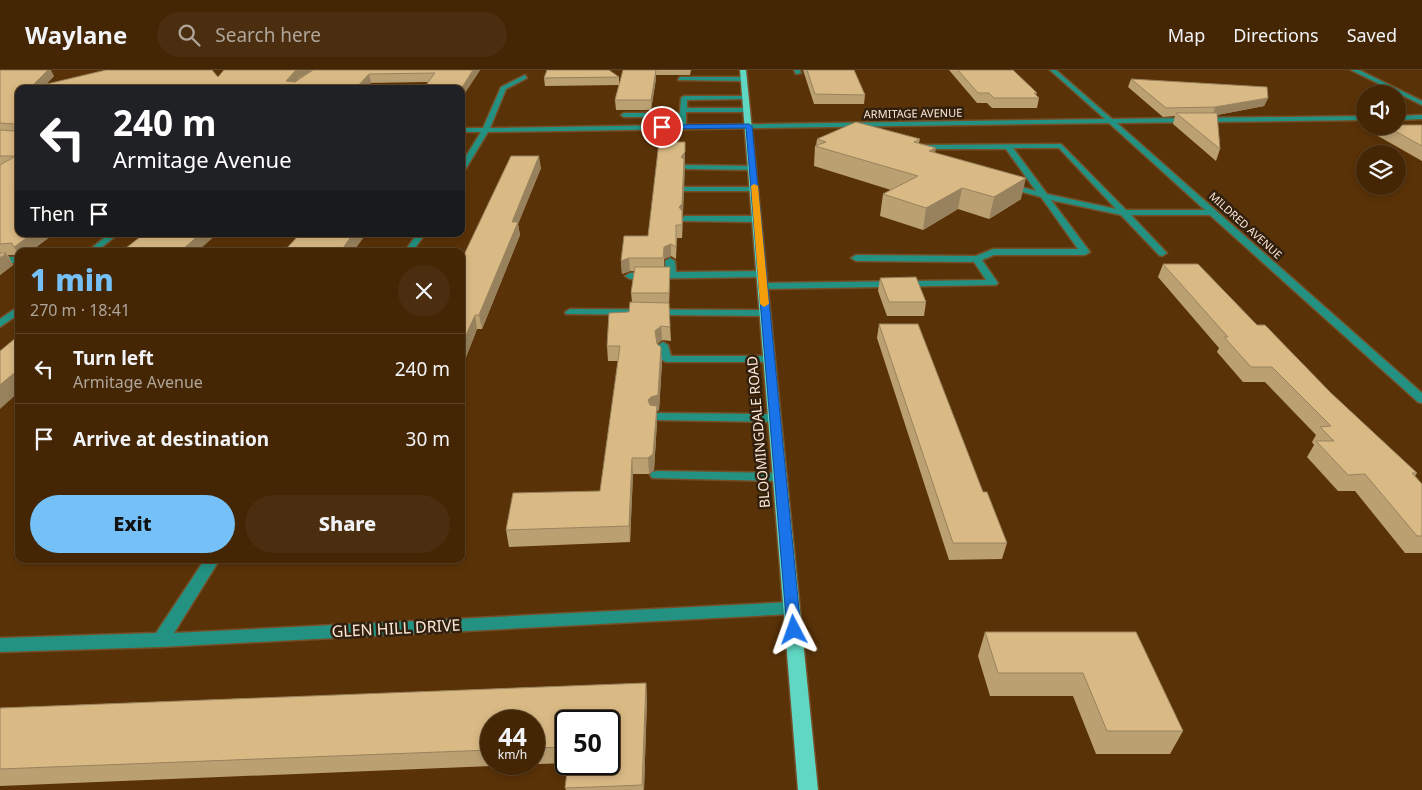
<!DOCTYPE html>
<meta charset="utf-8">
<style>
body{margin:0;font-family:"Noto Sans",sans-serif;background:#4b2e0f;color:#f1f3f6;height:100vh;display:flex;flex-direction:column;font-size:19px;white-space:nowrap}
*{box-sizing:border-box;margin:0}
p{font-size:16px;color:#afa59a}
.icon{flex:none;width:28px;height:28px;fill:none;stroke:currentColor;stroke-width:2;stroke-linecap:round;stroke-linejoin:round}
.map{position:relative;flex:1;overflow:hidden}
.panel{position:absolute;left:15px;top:178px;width:450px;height:315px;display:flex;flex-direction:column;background:#442605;border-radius:10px;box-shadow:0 2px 8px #0003,0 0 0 1px #5c4327}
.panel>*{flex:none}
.hud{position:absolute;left:15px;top:15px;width:450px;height:152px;border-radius:10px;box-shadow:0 2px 8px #0003,0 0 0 1px #5c4327;background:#202124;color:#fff;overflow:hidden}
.tools{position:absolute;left:1356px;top:15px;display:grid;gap:10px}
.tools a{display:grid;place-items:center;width:50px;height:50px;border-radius:50%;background:#442605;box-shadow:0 2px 8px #0003,0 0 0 1px #5c4327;font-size:25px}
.speed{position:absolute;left:480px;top:640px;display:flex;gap:10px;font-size:25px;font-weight:700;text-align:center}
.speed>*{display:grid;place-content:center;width:65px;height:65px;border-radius:50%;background:#442605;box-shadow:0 2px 8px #0003,0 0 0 1px #5c4327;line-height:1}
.speed small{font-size:12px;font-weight:400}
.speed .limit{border:2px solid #111;border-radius:8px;background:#fff;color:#111}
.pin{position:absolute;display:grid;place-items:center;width:42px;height:42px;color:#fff;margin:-21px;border:2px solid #fff;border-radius:50%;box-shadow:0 1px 5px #0007}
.me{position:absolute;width:55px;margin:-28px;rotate:356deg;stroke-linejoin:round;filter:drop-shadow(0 0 4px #0008)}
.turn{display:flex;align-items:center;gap:18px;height:105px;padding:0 15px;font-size:22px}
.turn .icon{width:65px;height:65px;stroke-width:2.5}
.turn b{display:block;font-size:35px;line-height:42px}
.then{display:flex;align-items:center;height:48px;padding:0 15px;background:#0003;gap:10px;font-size:19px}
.round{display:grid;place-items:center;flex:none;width:52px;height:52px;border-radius:26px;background:#4b2e0f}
.summary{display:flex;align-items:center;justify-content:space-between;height:85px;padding:0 15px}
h1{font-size:30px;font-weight:800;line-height:38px;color:#75c0f6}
.cta{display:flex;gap:10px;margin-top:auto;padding:10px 15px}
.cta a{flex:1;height:58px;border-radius:30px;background:#75c0f6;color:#111;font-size:20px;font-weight:800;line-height:58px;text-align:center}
.cta a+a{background:#4b2e0f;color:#f1f3f6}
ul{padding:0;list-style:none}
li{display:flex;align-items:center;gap:15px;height:70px;padding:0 15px;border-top:1px solid #5c4327}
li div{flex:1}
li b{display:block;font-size:19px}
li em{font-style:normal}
header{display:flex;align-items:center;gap:30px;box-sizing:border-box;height:70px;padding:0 25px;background:#442605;border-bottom:1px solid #5c4327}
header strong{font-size:24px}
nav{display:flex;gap:28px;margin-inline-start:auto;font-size:18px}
.search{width:350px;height:45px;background:#4b2e0f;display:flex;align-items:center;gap:12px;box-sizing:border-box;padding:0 18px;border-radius:28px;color:#afa59a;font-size:19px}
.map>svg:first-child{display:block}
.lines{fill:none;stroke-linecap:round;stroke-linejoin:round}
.minor-casing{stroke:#744f28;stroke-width:3}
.major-casing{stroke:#744f28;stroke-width:3}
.minor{fill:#239282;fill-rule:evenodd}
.major{fill:#5fd7c3;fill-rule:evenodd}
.wall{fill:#bba072;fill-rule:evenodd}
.shaded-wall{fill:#98825d}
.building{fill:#d9ba85;stroke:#98825d}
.route{fill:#1a73e8;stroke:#114b97}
.slow{fill:#f59e0b}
.labels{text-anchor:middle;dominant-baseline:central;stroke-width:5;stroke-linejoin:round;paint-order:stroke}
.far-street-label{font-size:11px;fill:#fde8d8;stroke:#32200f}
.street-label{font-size:14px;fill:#fde8d8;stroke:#32200f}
.near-street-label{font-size:16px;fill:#fde8d8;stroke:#32200f}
</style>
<header>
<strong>Waylane</strong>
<div class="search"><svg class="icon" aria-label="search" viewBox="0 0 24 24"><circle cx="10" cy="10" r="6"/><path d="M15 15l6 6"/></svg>Search here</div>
<nav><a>Map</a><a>Directions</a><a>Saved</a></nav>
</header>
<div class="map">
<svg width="1422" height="720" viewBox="0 0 1422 720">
<rect width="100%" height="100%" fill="#5a3207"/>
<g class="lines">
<defs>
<path id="minor" d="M794,0h6l1,3 -5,1z
M1050,0h6l56,49 253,-3v4l-248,3 305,270v10l-4,-1 -208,-187h-79l34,36 2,2 -5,3 -3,-1 -38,-40 -70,-15 39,52 -5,3h-91l-12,5 16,23 -2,2 -233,4 -5,-3 5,-3 223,-3 -12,-18 -118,-1 -5,-3 5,-3 120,1 17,-7h85l-37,-52 -37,-10v-4h3l29,8 -30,-42h-90v-4h3l142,-1 65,66h79l-96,-87 -621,9 -23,38 -4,2v-8l20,-32h-20v-4h22l18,-41 24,-12 2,3 -21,11 -16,39 189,-3v-8h-55l-3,-2 3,-2h56l1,-15 3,-2h62l2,3 -61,1v8h60l3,2 -3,2h-61v13l419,-6zM1013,78h46l57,61 -69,-15z
M1351,0h8l63,31v4z
M680,7h64l3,2 -3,2 -66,-1z
M1422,45v4l-24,1v-4z
M684,95l68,1 4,2 -4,2 -65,-1 -4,-2z
M684,117h70l4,2 -4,2h-70z
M685,146h72l4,3 -4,3 -75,-1 -1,-2z
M109,164h9l-21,17h-9z
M417,164h8l-12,17h-8z
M0,187h19v6h-19z
M670,188l5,3 1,11 86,-1 5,3 -5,3 -132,2 -5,-3 5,-3h36l-1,-12z
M19,236v8l-19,13v-8z
M570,239l195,1 5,3 -5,3 -199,-2 -1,-2z
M663,272l5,3 3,11h97l6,3 -6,3h-102l-6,-3 -2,-14z
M656,343l118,1 6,4 -6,4 -122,-2 -2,-3 2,-3z
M657,401l123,2 7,4 -7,4 -128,-3 -2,-3 2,-3z
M205,489h15l-46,74 618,-31 6,2 2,4 -2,4 -6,2 -631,33 -161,5v-14l156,-5z"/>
<path id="major" d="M740,0h6l72,720h-20z"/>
</defs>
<use href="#minor" class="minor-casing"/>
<use href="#major" class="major-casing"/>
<use href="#minor" class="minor"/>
<use href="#major" class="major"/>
</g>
<path class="wall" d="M0,0l54,6 -8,8 172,-7 6,-7h256l-19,29 -33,-17 -409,7v145h43l-3,2h-8l-20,15h-12v4h-11l5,10 -13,10z
M656,0h35l-1,5h-34z
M803,0h51l11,25 -1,9h-50z
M949,0h64l24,23 -1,2 3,3 -2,10h-45l-5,-5h-10z
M619,7v7l37,-5 -5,31h-35l-1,-10 4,-15 -74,1 -1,-8z
M1131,9l137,19 -4,8 -47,9 3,34 -4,12 -43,-37 2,-8 -12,1 -35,-30z
M1422,55v36l-44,-25 5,-10z
M817,69h103l-1,4 16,10 86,46 -32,20 -31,-10 -35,21 -43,-14 3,-22 8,-4 -77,-24 1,-20h1z
M685,72l-3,96h-5l-1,21 -5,-3 -7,3v8h6v13l-1,27 2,34 -9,-1 -5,4 5,18 -3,48 -2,1v11l-3,48 -5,4h-16l-3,68 -121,5 -3,-17 94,-39 18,-130h-10l-1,-15 22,-34 3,-10 -1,-9 3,-22h-4l-8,3 -1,-13 27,-25z
M511,86l30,12 -23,56 2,11 -38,94h-5l-16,41z
M1163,194l94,61 160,148 -2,3 7,8v69h-17l-50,-62h-17l-31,-34 7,-12 -2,-3 4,-7 -51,-53h-22l-26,-30 2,-4 -61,-71z
M880,208l46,24 -2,14h-37l-9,-25z
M879,254l104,168 24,51 -5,16 -53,1 -72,-222z
M985,562h151l47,99 -13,23h-74l-23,-58h-83l-12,-40z
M646,613l1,16 -3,91h-78l-1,-2 44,-24 -43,-43v42l-566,23v-78zM491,651h43v43h-43z"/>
<path class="shaded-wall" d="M48,0h3l3,6 -12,13 -12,-1z
M296,0h18l-15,8 -9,11 -4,-8z
M473,0h7l-19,29v-10z
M656,0v9l-5,31v-10z
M369,4l2,9 -5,6h-11z
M1268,28l-4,8 -52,10 3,-9z
M685,72v28l-3,68v-13l-3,-18 2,-50z
M936,78l-4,20 -3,-17z
M539,86l2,12 -23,56 2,11 -38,94 -3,-14 33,-93z
M1026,108l-5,21 -32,20 5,-22z
M962,118l-4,21 -35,21 3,-22z
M32,164h18l1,2 -20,15h-12v4l-5,-8z
M200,164h17l-19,17h-17z
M353,164h13l-12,17h-13z
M671,174v12l-7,3v12v-24z
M6,183l7,12 -13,10v-17z
M629,188l1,13 -8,3 -1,-13z
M475,245l2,14 -16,41v-23z
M661,256l1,14 -6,5 -1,-14z
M661,277l1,15 -3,48 -2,1v11l-3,48 -5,4 -1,-16 4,-46 -4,-12z
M19,299v23l-19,17v-24z
M462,348l4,15 -5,14v-26z
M632,388l1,16 -3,68 -1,-16z
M646,613l1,16 -3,91h-1z"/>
<path class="building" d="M0,0h48l-18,18 76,-18h106l6,7 6,-7h72l-10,11 9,1 18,-12h160l-12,19h-38l12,-16 -66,1 -14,15h-336v145h13l-18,13 -2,-4 -12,1v-79l16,-9h-16v-26l14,1 1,-7 -15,-1z
M547,0h62l10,7 -75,1z
M623,0h33l-5,30h-36z
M807,0h47l11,25 -50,-1z
M958,0h55l24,23h-3l5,5h-45l-5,-5h-11z
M1131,9l136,8 1,11 -53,9 -49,1z
M1176,43h41l3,36z
M856,52l64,17 -6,3 22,6 -7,3 97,27 -32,19 -32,-9 -36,20 -43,-14 35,-18 -103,-30 11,-4 -9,-3z
M1398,55h24v21l-36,-20h12z
M659,72h26v10l-4,5 3,2 -2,45 -3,3 3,4v14h-6v22l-5,-3 -7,3 -1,11h-34l-8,3 3,-25h24z
M511,86h28l-27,66h6l-39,93h-4l-14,32v-86z
M144,164h56l-19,17h-59z
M300,164h53l-12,17h-57z
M0,183h6l-6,5z
M1163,194h35l59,61h8l66,68 86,80h-5l10,11v52h-5l-52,-62 -17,1 -32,-34h18l-14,-14 11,-1 -59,-59h-21l-27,-30h4z
M635,197h35l-1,26h-38z
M916,207l10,25h-37l-9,-24z
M630,232l39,1 1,24 -9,-1 -6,5 2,13 4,3 -3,48 -7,2 -3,3 2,5 7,1 -4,48 -5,4h-16l-3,68 -123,4 7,-37 87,-2 20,-145h-13l2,-33 20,-1z
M879,254h39l65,168h4l20,51h-54z
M18,266h1v33l-19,16v-34z
M985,562h151l47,99h-76l-24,-58h-85z
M646,613l-4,102 -77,3 3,-24h41v-43h-43v26l-32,1v-27h-43v29l-491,19v-61z"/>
<path class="route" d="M749,54l3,2 49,504 -2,4h-10l-2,-4 -41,-502 -84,1 -3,-2 3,-2z"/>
<path class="slow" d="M754,114l4,2 11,118 -5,3 -4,-3 -9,-118z"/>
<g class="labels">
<g class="far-street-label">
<text transform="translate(913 43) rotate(-1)">ARMITAGE AVENUE</text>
<text transform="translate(1246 155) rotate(42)">MILDRED AVENUE</text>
</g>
<g class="street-label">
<text transform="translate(758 362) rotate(-95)">BLOOMINGDALE ROAD</text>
</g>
<g class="near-street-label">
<text transform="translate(396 558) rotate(-3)">GLEN HILL DRIVE</text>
</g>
</g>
</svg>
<div class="tools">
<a><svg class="icon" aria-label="sound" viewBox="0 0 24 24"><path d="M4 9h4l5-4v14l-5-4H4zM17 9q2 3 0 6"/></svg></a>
<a><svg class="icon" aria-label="layers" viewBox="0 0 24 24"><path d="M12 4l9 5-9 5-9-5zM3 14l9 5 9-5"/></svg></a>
</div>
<div class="speed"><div>44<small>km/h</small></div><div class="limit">50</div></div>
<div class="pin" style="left:662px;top:57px;background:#d93025"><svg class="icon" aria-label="arrive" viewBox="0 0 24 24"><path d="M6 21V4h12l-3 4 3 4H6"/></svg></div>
<svg class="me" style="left:794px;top:560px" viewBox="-20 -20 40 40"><path d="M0-17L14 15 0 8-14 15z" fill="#1a73e8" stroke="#fff" stroke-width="4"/></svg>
<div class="hud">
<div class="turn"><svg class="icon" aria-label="left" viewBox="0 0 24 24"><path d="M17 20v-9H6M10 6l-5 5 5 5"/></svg><div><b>240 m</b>Armitage Avenue</div></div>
<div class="then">Then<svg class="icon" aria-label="arrive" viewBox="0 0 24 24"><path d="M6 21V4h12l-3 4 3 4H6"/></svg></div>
</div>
<section class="panel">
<div class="summary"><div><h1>1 min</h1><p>270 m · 18:41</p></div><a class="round"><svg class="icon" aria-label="close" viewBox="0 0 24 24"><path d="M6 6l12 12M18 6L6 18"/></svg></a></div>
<ul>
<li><svg class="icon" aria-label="left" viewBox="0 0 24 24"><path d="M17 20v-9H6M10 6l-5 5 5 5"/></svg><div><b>Turn left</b><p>Armitage Avenue</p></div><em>240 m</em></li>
<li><svg class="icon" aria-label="arrive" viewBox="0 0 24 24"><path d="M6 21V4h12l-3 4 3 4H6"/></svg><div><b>Arrive at destination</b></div><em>30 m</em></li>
</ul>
<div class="cta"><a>Exit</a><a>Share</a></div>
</section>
</div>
